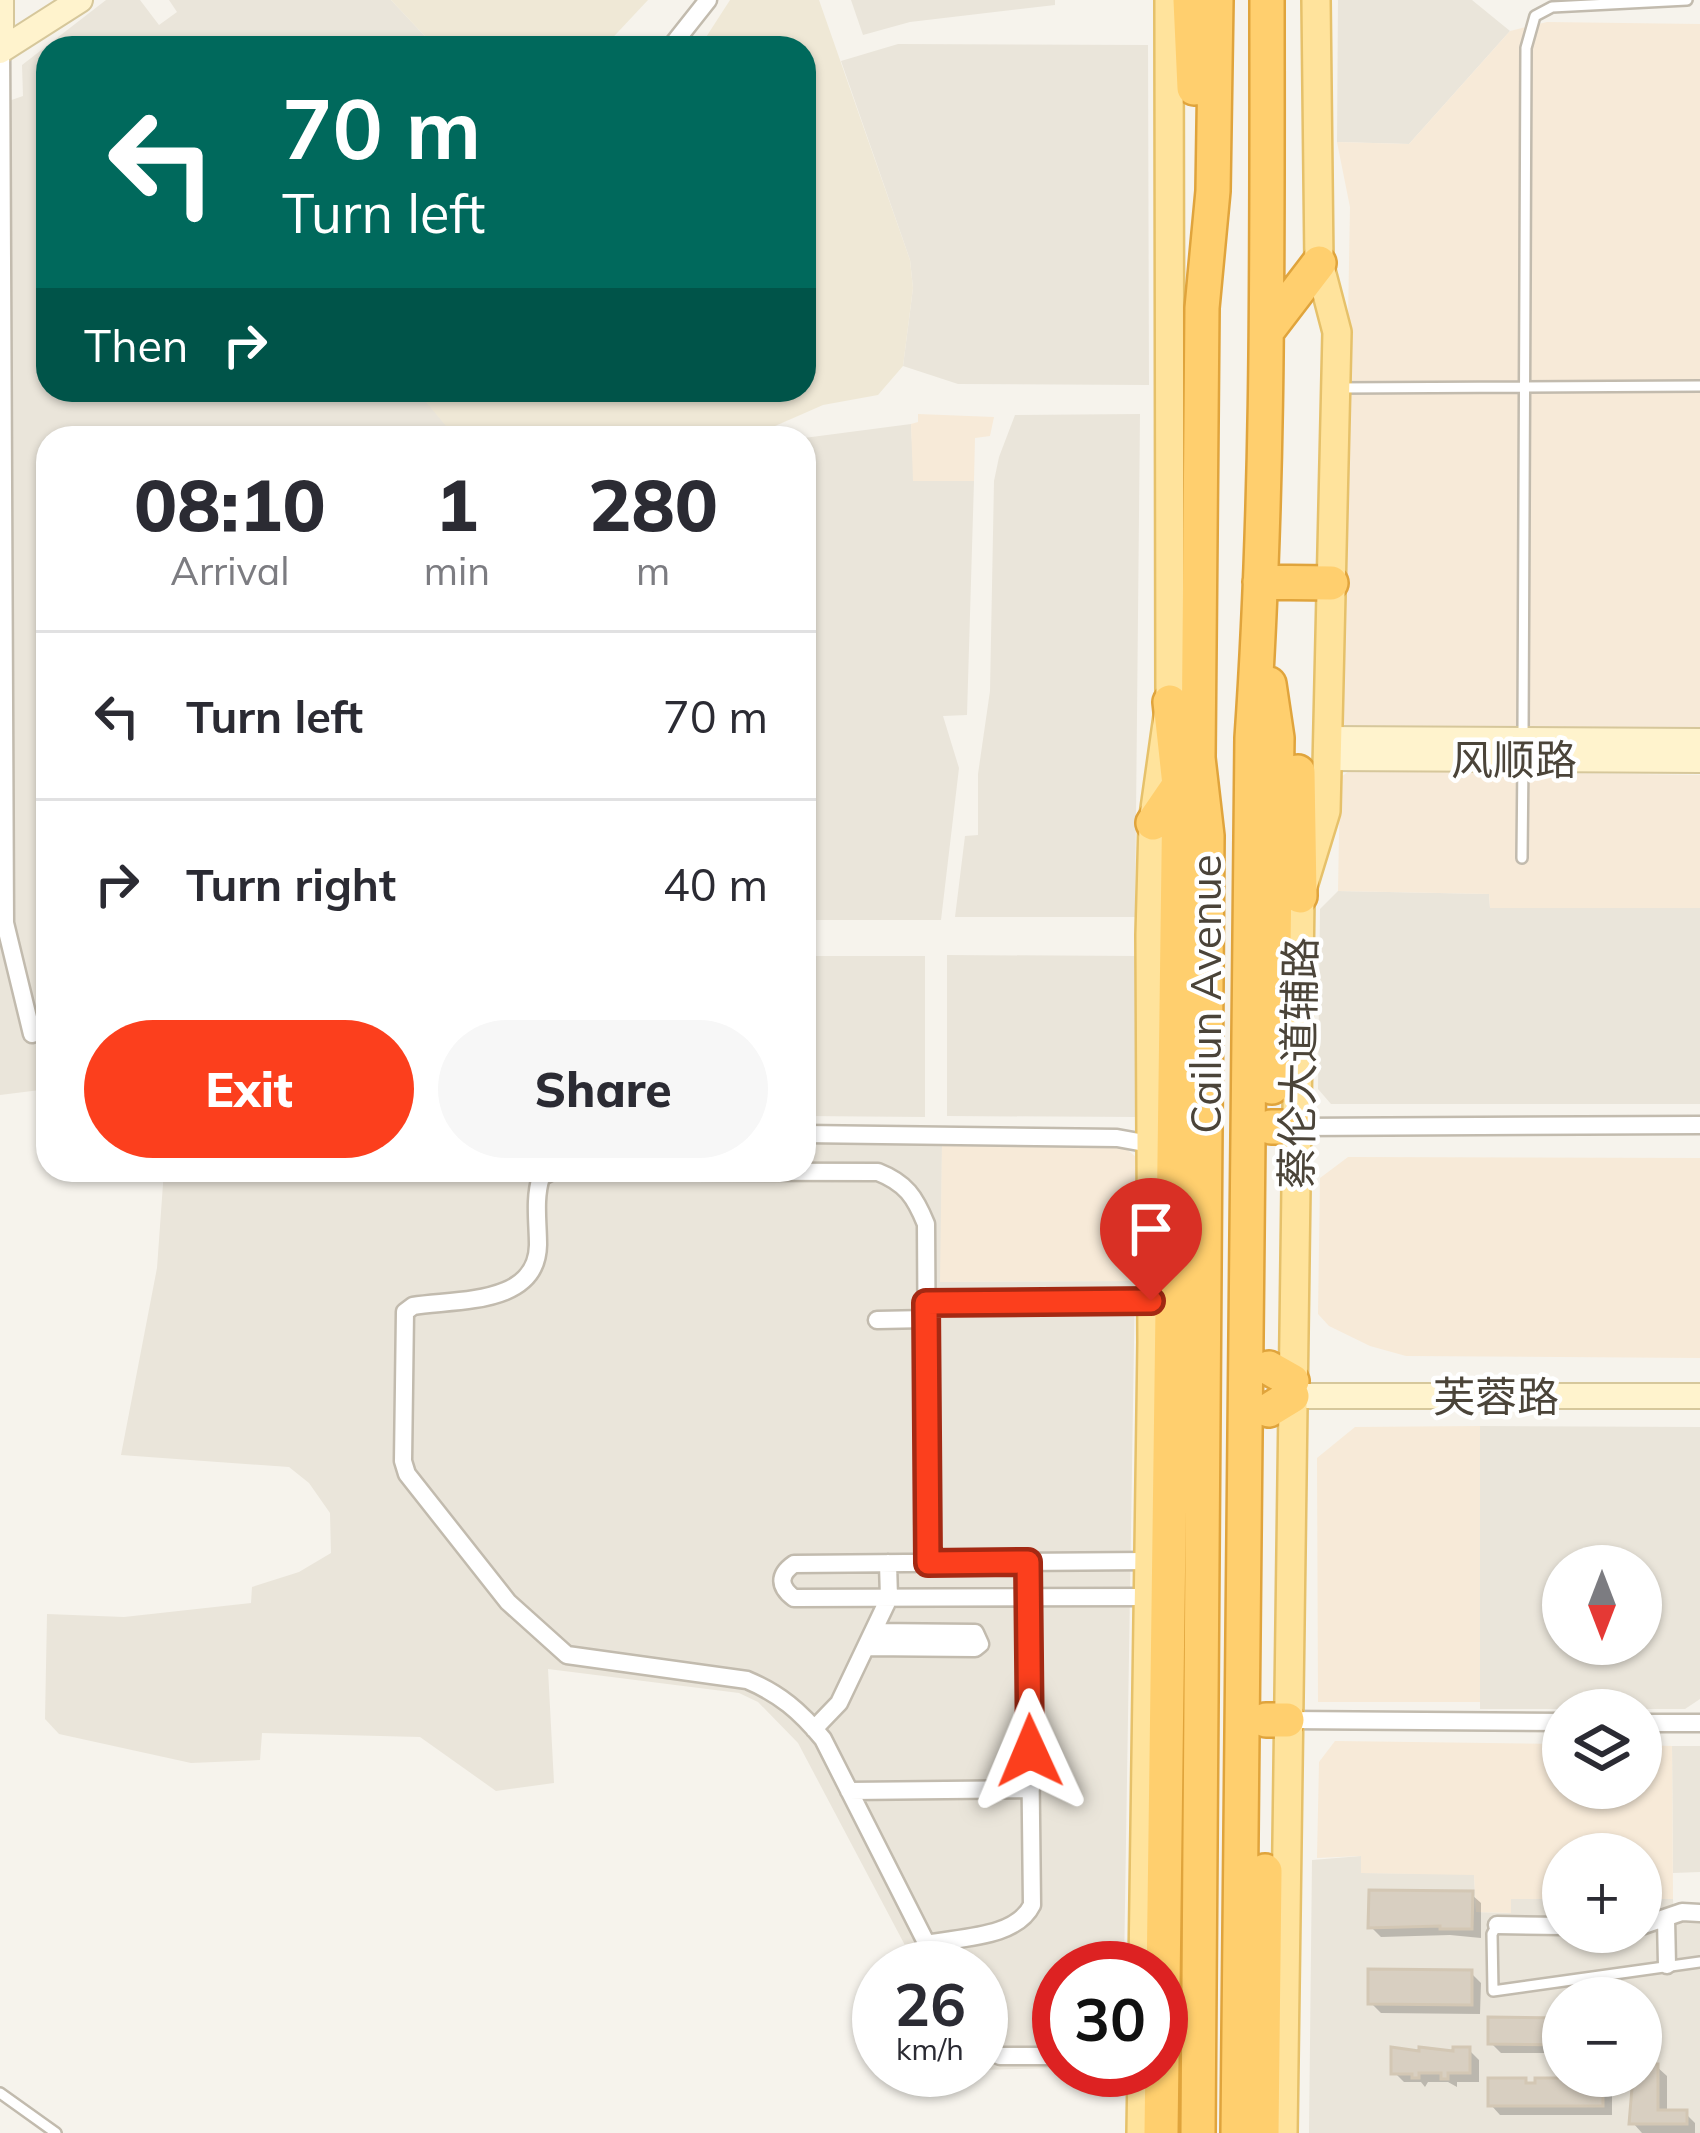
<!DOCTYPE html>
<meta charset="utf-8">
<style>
body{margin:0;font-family:Mulish,"Noto Sans SC",sans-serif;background:#f7f7f7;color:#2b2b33;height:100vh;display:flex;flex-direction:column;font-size:45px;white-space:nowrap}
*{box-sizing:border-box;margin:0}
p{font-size:39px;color:#7c7c81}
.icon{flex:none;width:66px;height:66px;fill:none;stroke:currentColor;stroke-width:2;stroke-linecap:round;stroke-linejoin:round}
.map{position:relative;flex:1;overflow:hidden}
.sheet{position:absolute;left:36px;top:426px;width:780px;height:756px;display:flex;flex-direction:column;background:#fff;border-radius:36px;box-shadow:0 3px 9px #0004}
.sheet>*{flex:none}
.guide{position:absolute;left:36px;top:36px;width:780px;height:366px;border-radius:36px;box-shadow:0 3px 9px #0004;background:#00695c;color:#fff;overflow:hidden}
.needle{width:78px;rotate:180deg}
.tools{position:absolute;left:1542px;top:1545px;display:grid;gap:24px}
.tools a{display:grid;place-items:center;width:120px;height:120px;border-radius:50%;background:#fff;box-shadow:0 3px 9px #0004;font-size:60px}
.speed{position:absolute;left:852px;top:1941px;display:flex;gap:24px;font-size:60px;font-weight:700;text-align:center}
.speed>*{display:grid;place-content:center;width:156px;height:156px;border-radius:50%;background:#fff;box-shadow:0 3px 9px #0004;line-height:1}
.speed small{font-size:30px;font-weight:400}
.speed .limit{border:18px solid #d22;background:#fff;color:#111}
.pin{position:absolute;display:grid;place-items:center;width:102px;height:102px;color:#fff;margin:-123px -51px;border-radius:50% 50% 50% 0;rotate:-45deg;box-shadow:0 0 12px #0007}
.pin .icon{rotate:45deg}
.me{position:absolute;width:132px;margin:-66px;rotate:359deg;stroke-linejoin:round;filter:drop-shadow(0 0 9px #0008)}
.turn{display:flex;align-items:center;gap:42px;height:252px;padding:0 48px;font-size:54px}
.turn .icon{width:156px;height:156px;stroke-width:2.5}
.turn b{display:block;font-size:84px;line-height:102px}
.then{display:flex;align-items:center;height:114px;padding:0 48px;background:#0003;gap:24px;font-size:45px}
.eta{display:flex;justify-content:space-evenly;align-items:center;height:204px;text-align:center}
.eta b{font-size:72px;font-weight:800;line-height:84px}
.action{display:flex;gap:24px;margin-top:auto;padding:24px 48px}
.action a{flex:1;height:138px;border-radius:72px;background:#fc3f1d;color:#fff;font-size:48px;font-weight:800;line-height:138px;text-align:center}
.action a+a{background:#f7f7f7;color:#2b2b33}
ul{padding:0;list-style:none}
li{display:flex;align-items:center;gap:36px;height:168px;padding:0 48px;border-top:3px solid #e1e1e2}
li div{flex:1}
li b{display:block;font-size:45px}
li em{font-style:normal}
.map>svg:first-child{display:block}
.residential{fill:#eae5da;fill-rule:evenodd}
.commercial{fill:#f7ead8}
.education{fill:#efe8d6}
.shadow{fill:#0003}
.building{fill:#d8cfc1;stroke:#d3c7b4;stroke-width:3}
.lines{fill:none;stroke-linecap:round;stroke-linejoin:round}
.lane-casing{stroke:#c2bbae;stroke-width:14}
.street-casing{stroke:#c2bbae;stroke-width:21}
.secondary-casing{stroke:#d6c79b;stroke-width:28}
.primary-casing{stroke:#e6c16a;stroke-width:32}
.highway-casing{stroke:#e0a43c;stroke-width:38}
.lane{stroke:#fff;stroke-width:9}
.street{stroke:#fff;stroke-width:16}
.secondary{stroke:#fff3cd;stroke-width:24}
.primary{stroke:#ffe39c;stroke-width:27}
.highway{stroke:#ffcf6e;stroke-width:33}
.route-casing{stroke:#a42913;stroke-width:30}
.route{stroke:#fc3f1d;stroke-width:21}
.labels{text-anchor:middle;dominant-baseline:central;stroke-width:9;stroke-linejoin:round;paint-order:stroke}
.street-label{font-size:42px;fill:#4b4439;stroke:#fff}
</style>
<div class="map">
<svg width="1700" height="2133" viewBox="0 0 1700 2133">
<rect width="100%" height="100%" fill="#f6f3ec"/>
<path class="residential" d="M106,0h34l19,25 18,-13 -8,-12h222l45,48h-388v342h383l-9,5 34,43h-408v651l-48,6v-991l23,-8 -1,-31z
M851,0h204v5l-145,17 -47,13z
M1338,0h134l38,31 -101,113 -72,-2z
M898,44l250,1 1,340 -191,-1 -55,-18 10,-78 -3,-28 -69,-199z
M1140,414l-5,503h-180l10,-81 13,-1v-61l12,-83 4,-210 5,-24 16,-42z
M911,424l3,57h60l-7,234 -24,1 16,52 -18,152h-137v-482z
M1338,891l151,3 1,14h210v196h-369l-13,-15 2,-180z
M947,955l189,1 -1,161 -188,-1z
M804,956h121v161l-121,-1z
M804,1142l138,2 -1,138 194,-1 -11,687h-65v100l-78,2v-102h-64l-119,-225 -40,-41 -19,-9 -191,-24 6,114 -58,8 -76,-54 -158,-4 -2,27 -69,3 -132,-29 -14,-15 2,-105 77,3 127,-14 1,-16 47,-15 32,-19 -1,-40 -21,-30 -20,-16 -168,-12 36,-187 7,-98h640z
M1480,1426l220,1v272l-15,10h-205zM1563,1566h78v78h-78z
M1672,1746h28v126l-27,1z
M1361,1856l1,17 112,1 2,38 34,1v-14h53v33h78v-33h32l1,18 26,1v215h-391l3,-273zM1563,1998h78v78h-78z"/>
<path class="commercial" d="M1547,22l153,2v705l-354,-1 -5,-11 9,-510 -13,-65 72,2 101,-113z
M918,414l76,3 -4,19 -15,2 -1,43h-61l-2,-57 7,-2z
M1350,770l350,5v133h-210l-1,-14 -151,-3 2,-113z
M942,1144l181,2 13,11 -1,124 -195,1z
M1348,1157l352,1v200l-294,-2 -36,-10 -41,-20 -11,-12 2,-136z
M1480,1426v276h-162l-1,-244 38,-31z
M1335,1741l228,3v44h78v-43l31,1 1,153h-32v-45h-78v45h-52v14l-35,-1 -2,-37 -113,-2v-17l-44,2 2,-96z"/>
<path class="education" d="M391,0h257l-45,48h-167z
M730,0h89l91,260 3,28 -10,78 -25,29 -55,10 -75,33h-292l-35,-42 11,-6h372v-342h-105z"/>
<path class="shadow" d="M1471,1894l10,9v35l-31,-3 -69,2 -10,-10z
M1471,1973l10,10 -1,31 -99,-1 -10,-10z
M1563,2021v32h-62l-10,-10z
M1469,2050l10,10v22h-22v5l-9,-5h-20l-3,5 -4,-5h-17l-10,-10z
M1641,2067h16l10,9v37h18l10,10v10h-53l-9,-10z
M1525,2081l5,5 72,-4 10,9v24h-112l-9,-10z"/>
<path class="building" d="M1369,1890l104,1 -1,38h-32v-3l-72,2z
M1368,1969l104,1v35l-104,-1z
M1488,2017l75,1v27l-75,-1z
M1391,2047l28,4v-4l34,4v-4h17v26h-22v6h-7v-6h-22v5h-7v-4h-21z
M1641,2064h17v46h29v14h-58l4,-48h8z
M1488,2078h38v5h9v-5h33v5l35,-4v27h-115z"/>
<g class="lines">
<defs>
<path id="lane" d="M1339,388l361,-2
M1523,736l3,-688 9,-32 17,-9 135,-7
M1522,858l1,-99
M1497,1925l-5,9 1,57 207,-29
M0,2093l56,40"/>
<path id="street" d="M1,42l4,881 27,111
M670,48l38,-48
M1296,1127l404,-2
M804,1134l313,4 33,6
M926,1303l225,-2
M877,1320l50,-1
M928,1563l-2,-339c-11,-27 -20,-41 -48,-52l-326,-1 -11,6c-7,22 -3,45 -3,68 -1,60 -79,54 -125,61l-8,6 -2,149 4,13 101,128 59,53 180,25c33,14 53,31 76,59l116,229
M1148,1597l-354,1c-15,-11 -16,-23 0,-34l355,-3
M866,1647l109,1 5,-4 -5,-11 -102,-1
M1287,1720l276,2
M1641,1723h59
M814,1729l25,-26 50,-105 -1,-35
M849,1791l182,-2
M1666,1919l1,46
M1497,1925l66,1
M1641,1926l41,-14 18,1
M926,1944c34,-7 90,-6 106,-39l-4,-343
M981,2045l19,11h59"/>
<path id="secondary" d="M1,0v34
M0,51l80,-51
M1328,739l372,2
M1328,758l372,2
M1292,1396h408"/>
<path id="primary" d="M1143,1968l9,-626 -2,-407 3,-112 17,-121 -1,-702
M1141,2133l1,-63
M1283,2133l17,-1237 26,-85 11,-479 -18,-69 -3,-263"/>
<path id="highway" d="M1190,0l4,88
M1267,331l52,-68
M1260,582l71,1
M1269,684l8,54 -5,349
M1298,772l2,124
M1153,823l26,-38 -9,-83
M1271,1127h25
M1269,1368l23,13
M1269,1410l23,-14
M1266,1720h21
M1161,2133l18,-1348 19,-27
M1198,2133l9,-1297 -9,-78 4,-450 11,-117 3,-191
M1238,2133l14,-1395c17,-246 15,-492 15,-738
M1262,2133l3,-262"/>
</defs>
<use href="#lane" class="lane-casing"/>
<use href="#street" class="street-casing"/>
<use href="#secondary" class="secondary-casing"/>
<use href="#primary" class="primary-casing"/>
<use href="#highway" class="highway-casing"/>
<use href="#lane" class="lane"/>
<use href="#street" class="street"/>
<use href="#secondary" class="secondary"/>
<use href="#primary" class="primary"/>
<use href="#highway" class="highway"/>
</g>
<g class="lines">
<defs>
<path id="route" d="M1030,1751l-2,-189 -100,1 -2,-260 225,-2"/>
</defs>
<use href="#route" class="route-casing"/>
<use href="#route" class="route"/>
</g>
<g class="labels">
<g class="street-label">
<text x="1514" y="759">风顺路</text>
<text transform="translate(1205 994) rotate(-90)">Cailun Avenue</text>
<text transform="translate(1298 1063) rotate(-89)">蔡伦大道辅路</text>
<text x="1496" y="1396">芙蓉路</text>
</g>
</g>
</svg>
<div class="tools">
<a><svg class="needle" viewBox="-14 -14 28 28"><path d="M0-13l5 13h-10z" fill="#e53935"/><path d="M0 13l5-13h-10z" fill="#7c7c81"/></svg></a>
<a><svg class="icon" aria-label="layers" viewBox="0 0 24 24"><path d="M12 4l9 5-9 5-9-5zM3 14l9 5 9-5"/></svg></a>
<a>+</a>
<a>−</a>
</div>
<div class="speed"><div>26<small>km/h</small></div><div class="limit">30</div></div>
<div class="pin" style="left:1151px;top:1301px;background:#d93025"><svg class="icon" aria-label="arrive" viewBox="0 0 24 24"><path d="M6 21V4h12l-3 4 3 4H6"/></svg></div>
<svg class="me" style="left:1030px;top:1751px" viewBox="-20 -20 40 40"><path d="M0-17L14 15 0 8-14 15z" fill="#fc3f1d" stroke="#fff" stroke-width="4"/></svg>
<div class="guide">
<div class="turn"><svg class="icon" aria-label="left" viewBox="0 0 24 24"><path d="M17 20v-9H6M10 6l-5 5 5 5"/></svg><div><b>70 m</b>Turn left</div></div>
<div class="then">Then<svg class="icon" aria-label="right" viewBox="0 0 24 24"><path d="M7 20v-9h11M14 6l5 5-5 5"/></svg></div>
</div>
<section class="sheet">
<div class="eta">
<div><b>08:10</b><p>Arrival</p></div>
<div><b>1</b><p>min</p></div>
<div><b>280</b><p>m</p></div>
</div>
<ul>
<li><svg class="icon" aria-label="left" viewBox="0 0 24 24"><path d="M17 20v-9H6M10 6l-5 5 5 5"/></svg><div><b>Turn left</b></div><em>70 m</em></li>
<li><svg class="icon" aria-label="right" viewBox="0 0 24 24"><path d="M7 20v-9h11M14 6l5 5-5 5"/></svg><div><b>Turn right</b></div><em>40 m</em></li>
</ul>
<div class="action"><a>Exit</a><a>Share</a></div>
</section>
</div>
